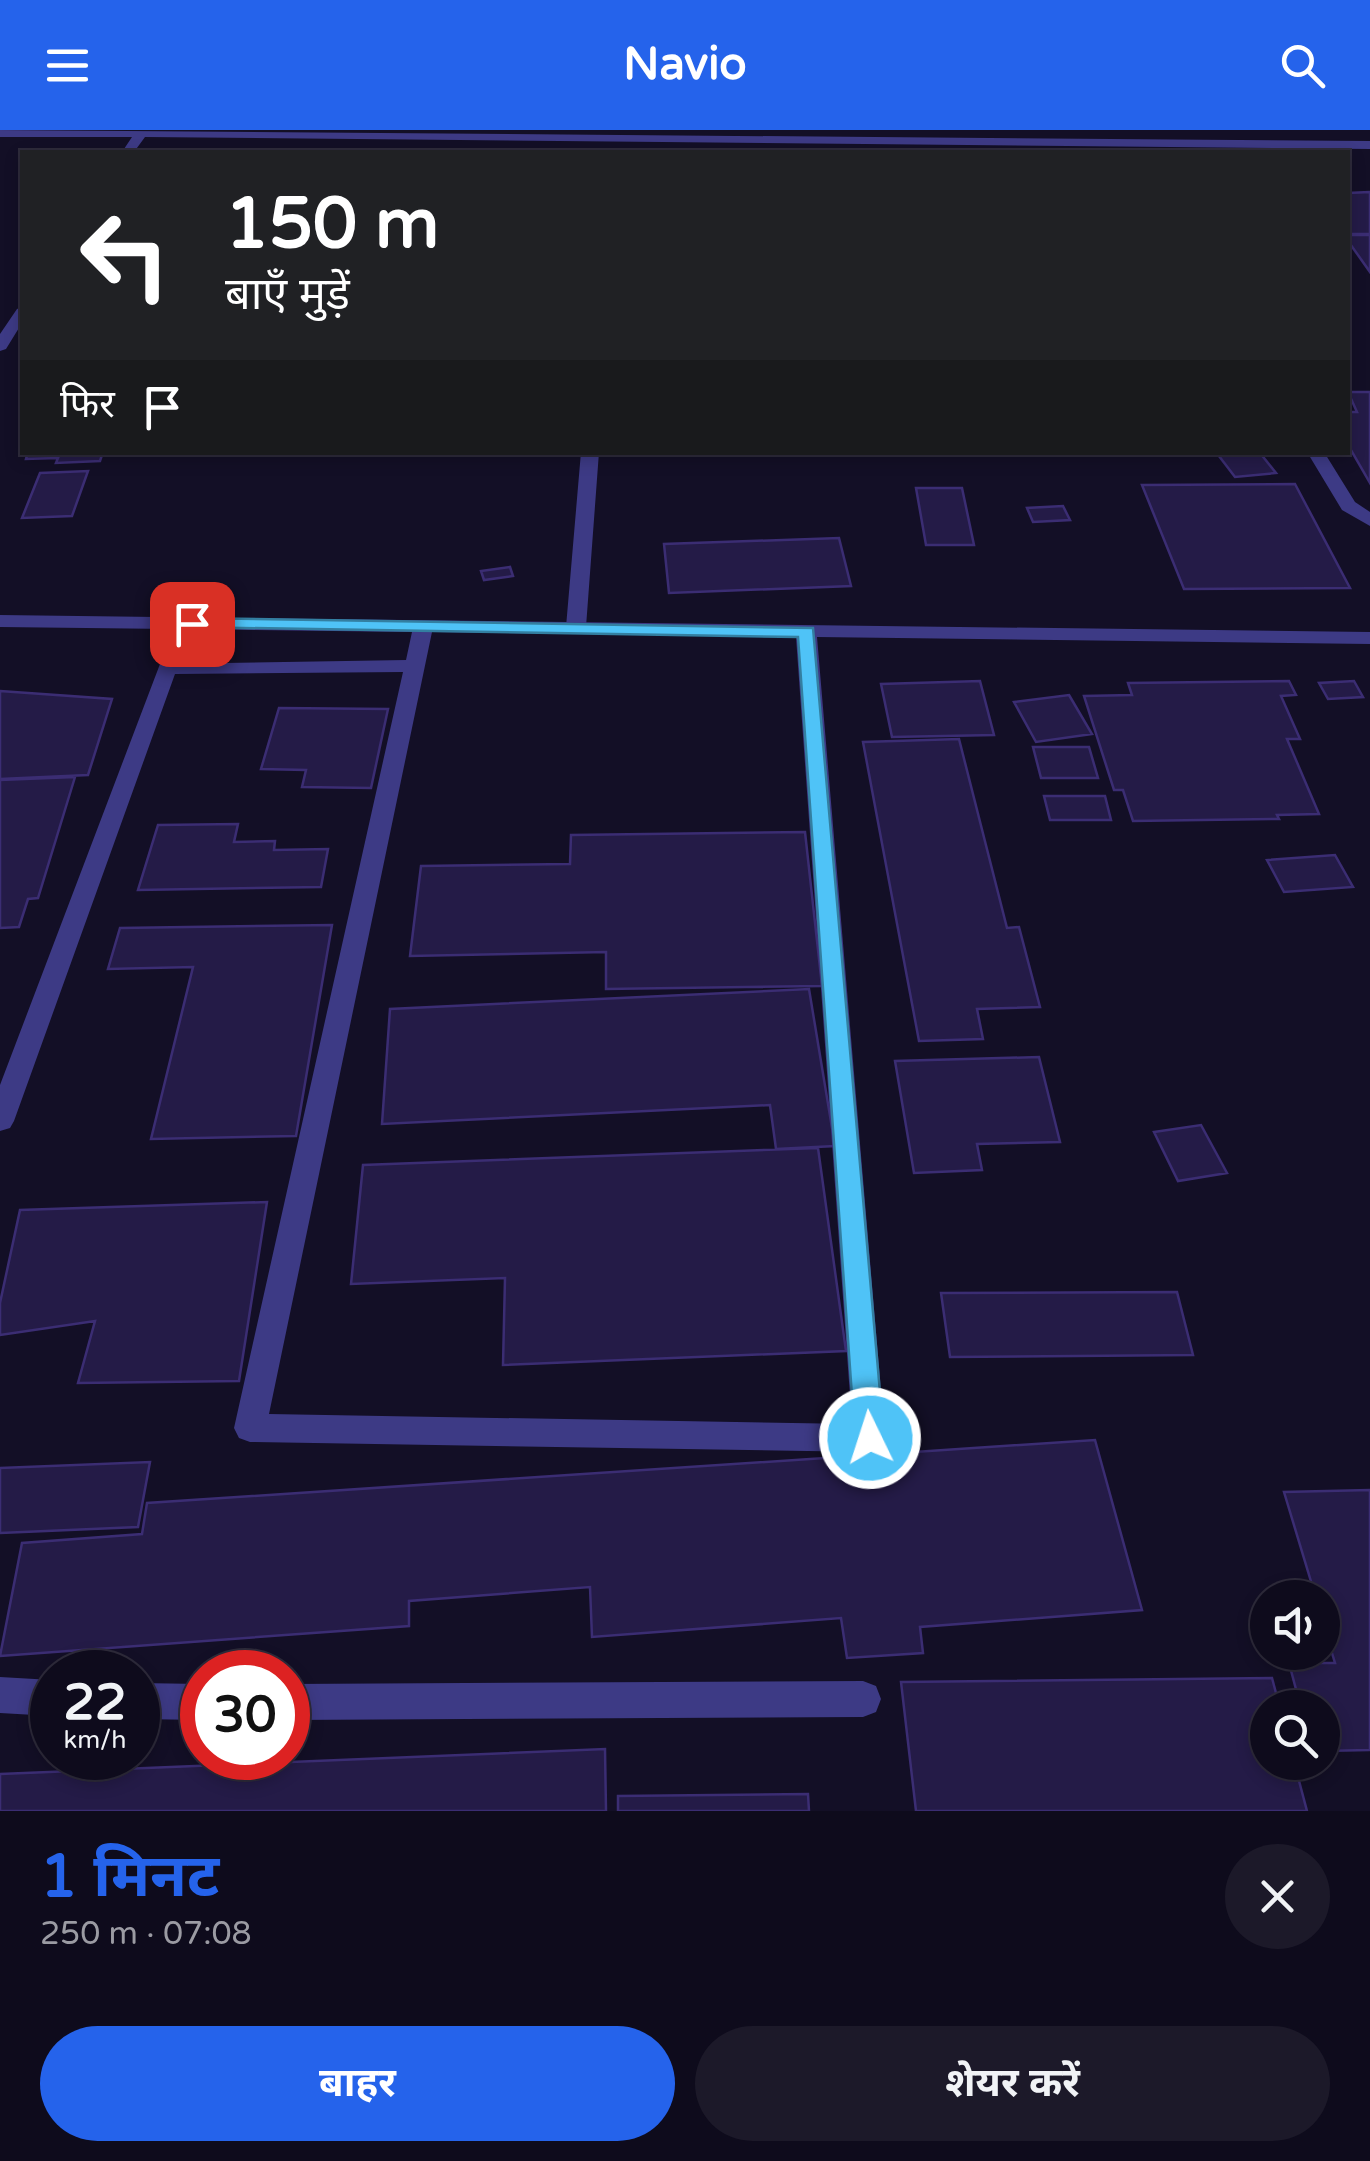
<!DOCTYPE html>
<html lang="hi">
<meta charset="utf-8">
<style>
body{margin:0;font-family:"Varela Round","Noto Sans Devanagari",sans-serif;background:#1c1929;color:#f1f3f6;height:100vh;display:flex;flex-direction:column;font-size:38px;white-space:nowrap}
*{box-sizing:border-box;margin:0}
p{font-size:32px;color:#9b9ba3}
.icon{flex:none;width:55px;height:55px;fill:none;stroke:currentColor;stroke-width:2;stroke-linecap:round;stroke-linejoin:round}
.map{position:relative;height:1681px;overflow:hidden}
.sheet{display:flex;flex-direction:column;background:#0e0b1c;flex:1}
.sheet>*{flex:none}
.hud{position:absolute;left:20px;top:20px;width:1330px;height:305px;border-radius:0px;box-shadow:0 5px 15px #0003,0 0 0 2px #2e2b3b;background:#202124;color:#fff;overflow:hidden}
.fabs{position:absolute;left:1250px;top:1450px;display:grid;gap:20px}
.fabs a{display:grid;place-items:center;width:90px;height:90px;border-radius:50%;background:#0e0b1c;box-shadow:0 5px 15px #0003,0 0 0 2px #2e2b3b;font-size:50px}
.speed{position:absolute;left:30px;top:1520px;display:flex;gap:20px;font-size:50px;font-weight:700;text-align:center}
.speed>*{display:grid;place-content:center;width:130px;height:130px;border-radius:50%;background:#0e0b1c;box-shadow:0 5px 15px #0003,0 0 0 2px #2e2b3b;line-height:1}
.speed small{font-size:25px;font-weight:400}
.speed .limit{border:15px solid #d22;background:#fff;color:#111}
.pin{position:absolute;display:grid;place-items:center;width:85px;height:85px;color:#fff;margin:-42px;border-radius:20px;box-shadow:0 5px 15px #0006}
.me{position:absolute;width:110px;margin:-55px;rotate:356deg;stroke-linejoin:round;filter:drop-shadow(0 0 8px #0008)}
.turn{display:flex;align-items:center;gap:35px;height:210px;padding:0 40px;font-size:45px}
.turn .icon{width:130px;height:130px;stroke-width:2.5}
.turn b{display:block;font-size:70px;line-height:85px}
.then{display:flex;align-items:center;height:95px;padding:0 40px;background:#0003;gap:20px;font-size:38px}
.round{display:grid;place-items:center;flex:none;width:105px;height:105px;border-radius:52px;background:#1c1929}
.overview{display:flex;align-items:center;justify-content:space-between;height:170px;padding:0 40px}
h1{font-size:60px;font-weight:700;line-height:75px;color:#2563eb}
.button{display:flex;gap:20px;margin-top:auto;padding:20px 40px}
.button a{flex:1;height:115px;border-radius:60px;background:#2563eb;color:#fff;font-size:40px;font-weight:700;line-height:115px;text-align:center}
.button a+a{background:#1c1929;color:#f1f3f6}
header{display:flex;justify-content:space-between;align-items:center;height:130px;padding:0 40px;background:#2563eb;color:#fff;font-size:45px;font-weight:700}
.map>svg:first-child{display:block}
.building{fill:#241b47;stroke:#3b2d73;stroke-width:2.5}
.lines{fill:none;stroke-linecap:round;stroke-linejoin:round}
.service{fill:#3d3a85;fill-rule:evenodd}
.minor{fill:#3d3a85;fill-rule:evenodd}
.route{fill:#4fc3f7;stroke:#337fa1;stroke-width:2.5}
</style>
<header><svg class="icon" aria-label="menu" viewBox="0 0 24 24"><path d="M4 6h16M4 12h16M4 18h16"/></svg>Navio<svg class="icon" aria-label="search" viewBox="0 0 24 24"><circle cx="10" cy="10" r="6"/><path d="M15 15l6 6"/></svg></header>
<div class="map">
<svg width="1370" height="1681" viewBox="0 0 1370 1681">
<rect width="100%" height="100%" fill="#130f26"/>
<path class="building" d="M1370,62v42h-22v-41z
M1348,105h22v37l-22,-31z
M1348,262h22v91l-22,-38v-33h9z
M28,322h75l-3,9 -44,2 2,-5 -32,1z
M1260,323l16,20 -41,4 -16,-21z
M88,341l-16,45 -50,2 18,-45z
M1295,354l55,104 -166,1 -42,-104z
M916,358h46l12,57h-48z
M1063,376l7,14 -37,2 -6,-14z
M839,408l12,48 -182,7 -5,-49z
M510,437l3,9 -29,4 -3,-9z
M980,551l14,54 -102,2 -11,-53z
M1289,551l7,14 -15,1 19,43h-13l32,75 -42,1 2,4 -146,2 -10,-31h-9l-30,-94 48,-1 -4,-12z
M1354,551l9,16 -35,2 -9,-16z
M0,561l112,8 -24,76 -88,4z
M1069,565l23,39 -56,8 -22,-40z
M279,578l109,1 -17,79 -69,-1 4,-17 -45,-1z
M959,609l48,189 12,-1 21,80 -63,2 6,30 -64,2 -56,-299z
M1033,617h56l9,31h-57z
M75,647l-37,121 -10,1 -9,28 -19,1v-148z
M1044,666h61l6,24h-61z
M238,694l-4,18 41,-1 -1,9 54,-1 -7,38 -183,3 20,-65z
M805,702l17,154 -216,3v-37l-196,4 11,-90 149,-2 1,-29z
M1335,725l18,32 -69,5 -17,-32z
M332,795l-36,211 -145,3 42,-172 -85,2 12,-41z
M809,859l26,157 -59,3 -6,-44 -388,19 8,-115z
M1039,927l21,85 -83,2 5,26 -68,3 -19,-112z
M1201,995l26,48 -49,8 -24,-49z
M818,1018l28,203 -343,14 2,-87 -154,6 12,-119z
M267,1072l-28,179 -161,2 17,-62 -95,14v-32l20,-93z
M1177,1162l16,63 -243,2 -9,-64z
M1095,1310l47,170 -222,17 3,26 -76,5 -6,-40 -249,19 -2,-50 -181,14v25l-409,30 22,-113 120,-9 5,-31z
M150,1332l-12,65 -138,6v-65z
M1370,1360v260l-48,1v-43h-21l-12,-45h46l-13,-43v-22h-6l-32,-106z
M1272,1548l8,30h-12v54h26l13,49h-391l-15,-129z
M605,1619l1,62h-606v-37z
M808,1664l1,17h-191v-15z"/>
<g class="lines">
<path class="service" d="M581,322h18l-13,175 -10,6 -10,-6z
M1307,322h17l31,50 15,10v14l-28,-16z"/>
<path class="minor" d="M0,0l1370,11v8l-1225,-12 -11,15h-12l10,-15h-132z
M22,177v16l-16,26 -6,2v-17l17,-25z
M0,485l1370,17v12l-553,-7 68,801 -5,10 -11,4 -619,-10 -11,-4 -5,-10 169,-756 -228,2 -161,447 -4,7 -10,3v-46l160,-421 246,-4 6,-28 -412,-5zM432,502l364,5 56,787 -583,-10z
M0,1547l52,3v36l-52,-3z
M863,1551l13,5 5,13 -5,13 -13,5 -575,3v-36z
M138,1553l64,1v36l-64,-1z"/>
</g>
<path class="route" d="M192,488l621,10 71,810 -4,9 -10,4 -11,-4 -4,-9 -57,-801 -612,-10 -3,-3z"/>
</svg>
<div class="fabs">
<a><svg class="icon" aria-label="sound" viewBox="0 0 24 24"><path d="M4 9h4l5-4v14l-5-4H4zM17 9q2 3 0 6"/></svg></a>
<a><svg class="icon" aria-label="search" viewBox="0 0 24 24"><circle cx="10" cy="10" r="6"/><path d="M15 15l6 6"/></svg></a>
</div>
<div class="speed"><div>22<small>km/h</small></div><div class="limit">30</div></div>
<div class="pin" style="left:192px;top:494px;background:#d93025"><svg class="icon" aria-label="arrive" viewBox="0 0 24 24"><path d="M6 21V4h12l-3 4 3 4H6"/></svg></div>
<svg class="me" style="left:870px;top:1308px" viewBox="-20 -20 40 40"><circle r="17" fill="#4fc3f7" stroke="#fff" stroke-width="3"/><path d="M0-11L8 9 0 5-8 9z" fill="#fff"/></svg>
<div class="hud">
<div class="turn"><svg class="icon" aria-label="left" viewBox="0 0 24 24"><path d="M17 20v-9H6M10 6l-5 5 5 5"/></svg><div><b>150 m</b>बाएँ मुड़ें</div></div>
<div class="then">फिर<svg class="icon" aria-label="arrive" viewBox="0 0 24 24"><path d="M6 21V4h12l-3 4 3 4H6"/></svg></div>
</div>
</div>
<section class="sheet">
<div class="overview"><div><h1>1 मिनट</h1><p>250 m · 07:08</p></div><a class="round"><svg class="icon" aria-label="close" viewBox="0 0 24 24"><path d="M6 6l12 12M18 6L6 18"/></svg></a></div>
<div class="button"><a>बाहर</a><a>शेयर करें</a></div>
</section>
